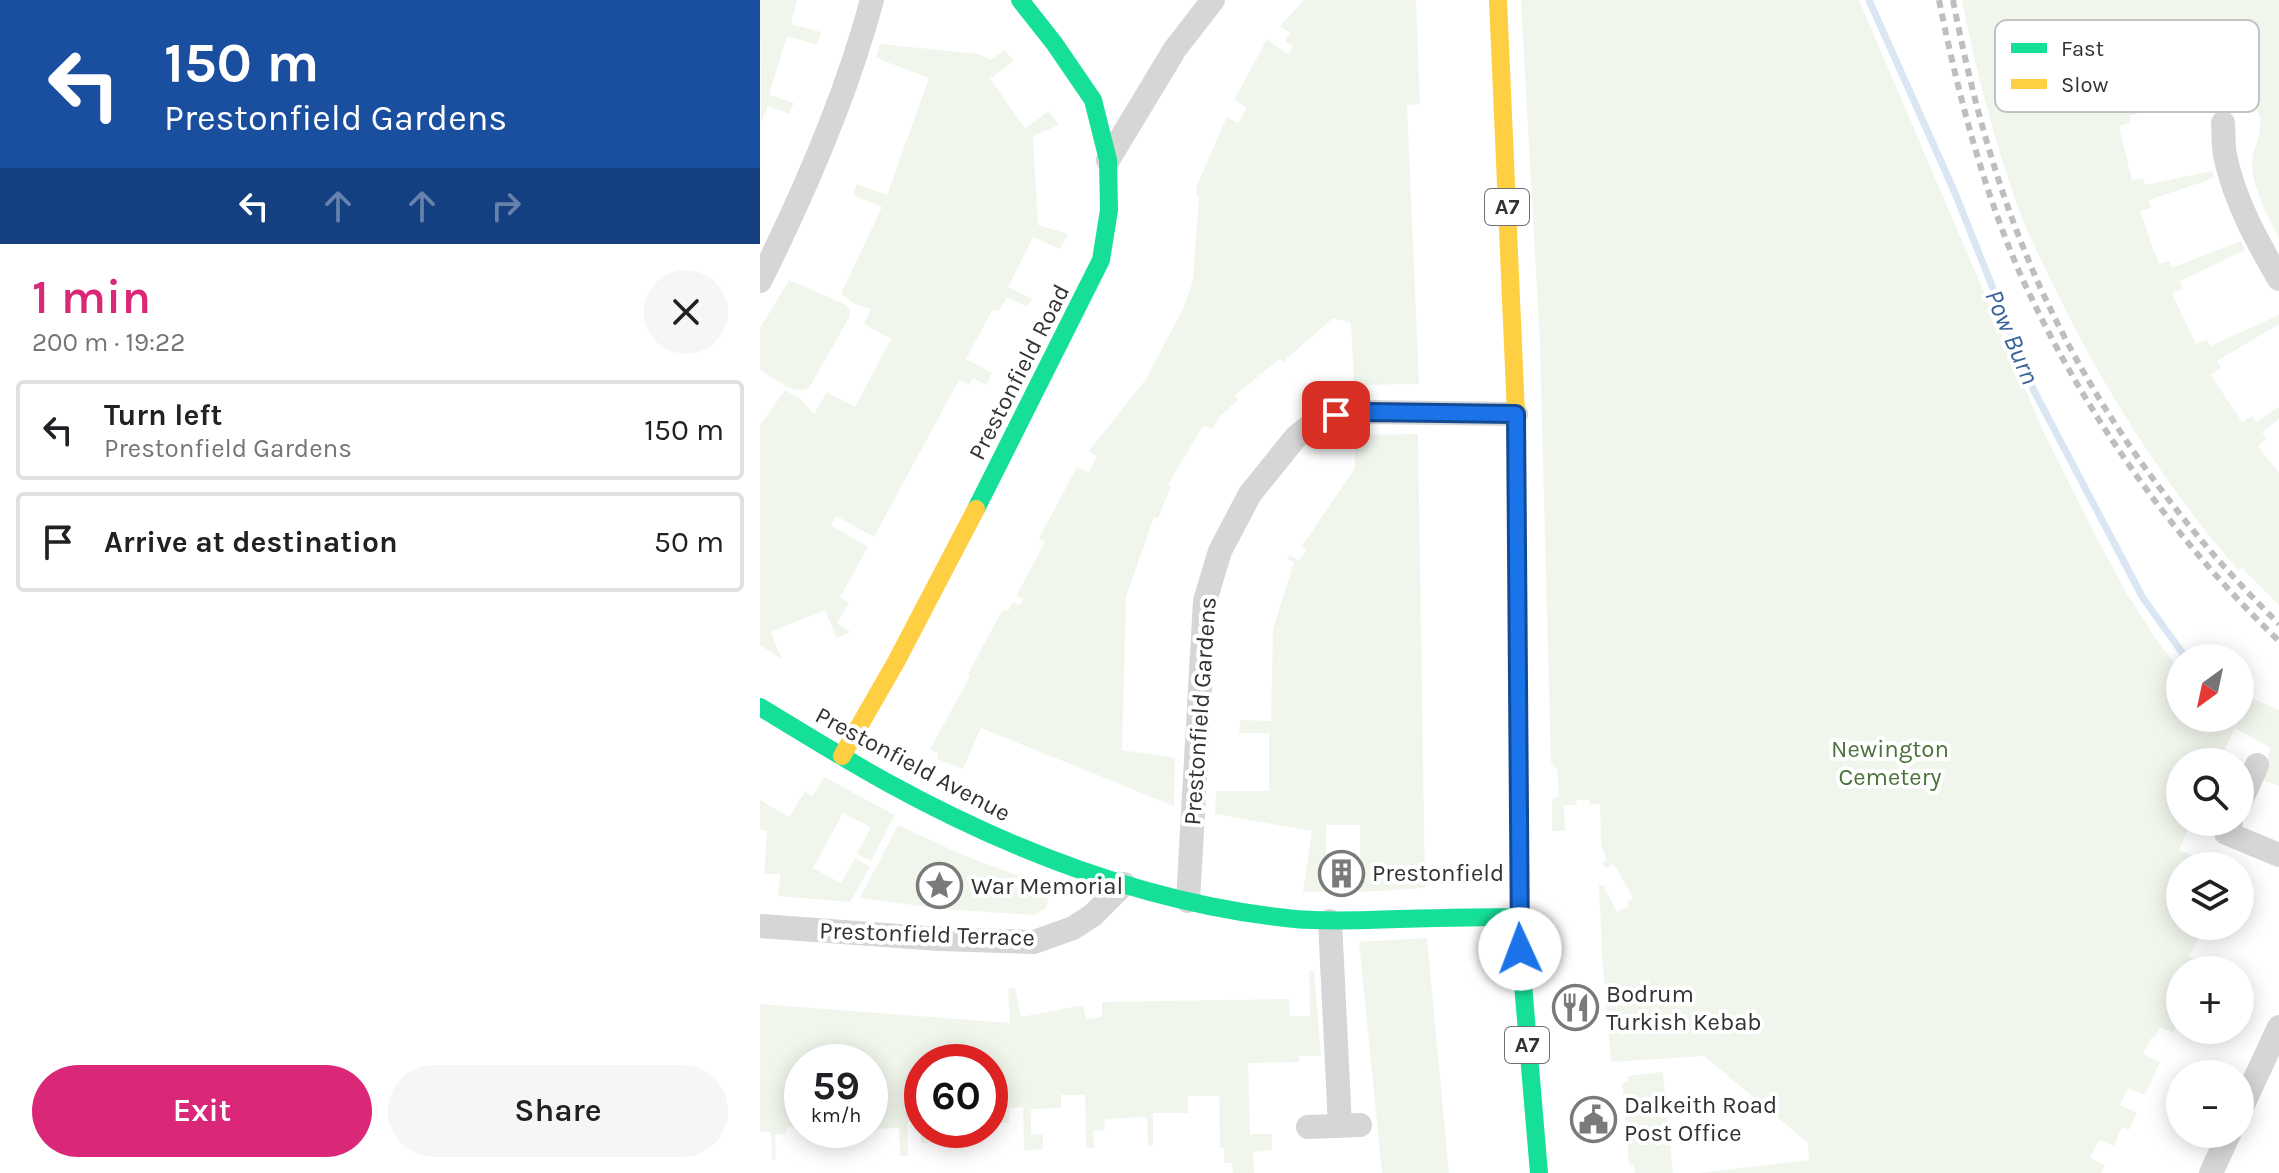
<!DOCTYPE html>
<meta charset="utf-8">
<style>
body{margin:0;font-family:Karla,sans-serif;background:#f6f6f6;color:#202124;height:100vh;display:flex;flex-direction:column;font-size:30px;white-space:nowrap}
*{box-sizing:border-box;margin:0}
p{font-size:26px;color:#757577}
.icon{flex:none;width:44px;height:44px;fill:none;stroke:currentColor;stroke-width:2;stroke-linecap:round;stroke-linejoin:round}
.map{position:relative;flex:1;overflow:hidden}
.sheet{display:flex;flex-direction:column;background:#fff;width:760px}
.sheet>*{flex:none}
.top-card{background:#1a4fa0;color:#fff;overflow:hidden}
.needle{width:52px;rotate:213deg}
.controls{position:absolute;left:1406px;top:644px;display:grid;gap:16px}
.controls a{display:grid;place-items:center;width:88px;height:88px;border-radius:50%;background:#fff;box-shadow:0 4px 20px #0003;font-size:40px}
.speed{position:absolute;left:24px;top:1044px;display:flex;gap:16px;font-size:40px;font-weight:700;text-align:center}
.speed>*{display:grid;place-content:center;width:104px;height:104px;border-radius:50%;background:#fff;box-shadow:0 4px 20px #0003;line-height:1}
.speed small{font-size:20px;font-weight:400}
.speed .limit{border:12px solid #d22;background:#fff;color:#111}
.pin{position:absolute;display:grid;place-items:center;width:68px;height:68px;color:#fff;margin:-34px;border-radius:16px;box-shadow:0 4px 12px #0006}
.me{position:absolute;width:88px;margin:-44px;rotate:358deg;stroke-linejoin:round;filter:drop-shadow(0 0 6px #0008)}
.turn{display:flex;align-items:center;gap:28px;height:168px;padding:0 32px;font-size:36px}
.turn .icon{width:104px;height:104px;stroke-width:2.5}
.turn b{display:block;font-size:56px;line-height:68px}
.lanes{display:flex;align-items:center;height:76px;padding:0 32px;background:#0003;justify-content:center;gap:40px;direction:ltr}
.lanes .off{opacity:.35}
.round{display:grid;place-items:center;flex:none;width:84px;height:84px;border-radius:42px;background:#f6f6f6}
.overview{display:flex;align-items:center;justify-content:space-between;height:136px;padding:0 32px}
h1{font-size:48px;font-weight:600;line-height:60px;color:#db2777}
.button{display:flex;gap:16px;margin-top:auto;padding:16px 32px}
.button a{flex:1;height:92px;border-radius:48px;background:#db2777;color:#fff;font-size:32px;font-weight:600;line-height:92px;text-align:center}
.button a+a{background:#f6f6f6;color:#202124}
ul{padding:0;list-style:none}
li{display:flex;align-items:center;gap:24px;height:100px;margin:0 16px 12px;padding:0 16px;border:4px solid #e0e0e0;border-radius:8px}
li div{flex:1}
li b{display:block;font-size:30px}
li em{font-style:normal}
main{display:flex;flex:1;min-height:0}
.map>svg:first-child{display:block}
.green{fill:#f1f6ed}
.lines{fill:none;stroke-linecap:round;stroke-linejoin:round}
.stream{stroke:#dae6f4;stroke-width:7}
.street{stroke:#d6d6d6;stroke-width:24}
.fast{stroke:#16e098;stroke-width:18}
.slow{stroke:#ffcf43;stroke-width:18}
.rail{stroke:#bebebe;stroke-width:6;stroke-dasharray:8 6;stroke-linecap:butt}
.route-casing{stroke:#114b97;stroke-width:20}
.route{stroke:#1a73e8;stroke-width:14}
.labels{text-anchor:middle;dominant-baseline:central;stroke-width:8;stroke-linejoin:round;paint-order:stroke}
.shield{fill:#fff;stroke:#707070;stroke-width:2}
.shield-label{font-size:22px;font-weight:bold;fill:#323232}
.street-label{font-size:24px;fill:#323232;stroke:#fff}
.park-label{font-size:24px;fill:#4a723a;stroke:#fff}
.poi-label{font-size:24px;fill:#323232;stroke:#fff;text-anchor:start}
.water-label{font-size:26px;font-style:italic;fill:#37639c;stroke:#fff}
.key{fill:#fff;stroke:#c2c2c2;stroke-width:2}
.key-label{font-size:22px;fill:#323232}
</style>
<main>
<section class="sheet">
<div class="top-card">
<div class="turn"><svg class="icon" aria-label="left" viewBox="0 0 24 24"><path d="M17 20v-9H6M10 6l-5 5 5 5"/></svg><div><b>150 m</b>Prestonfield Gardens</div></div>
<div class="lanes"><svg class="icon" aria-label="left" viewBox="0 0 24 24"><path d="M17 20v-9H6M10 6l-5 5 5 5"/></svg><svg class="icon off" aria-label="ahead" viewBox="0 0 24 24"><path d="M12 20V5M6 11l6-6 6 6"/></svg><svg class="icon off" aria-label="ahead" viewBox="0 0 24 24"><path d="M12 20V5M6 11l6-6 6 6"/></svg><svg class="icon off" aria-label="right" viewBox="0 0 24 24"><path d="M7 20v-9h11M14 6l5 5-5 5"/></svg></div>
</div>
<div class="overview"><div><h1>1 min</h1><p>200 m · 19:22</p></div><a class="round"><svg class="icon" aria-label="close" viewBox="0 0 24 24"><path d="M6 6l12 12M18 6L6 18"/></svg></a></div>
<ul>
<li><svg class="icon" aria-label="left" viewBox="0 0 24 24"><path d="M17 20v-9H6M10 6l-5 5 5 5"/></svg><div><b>Turn left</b><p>Prestonfield Gardens</p></div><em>150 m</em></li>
<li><svg class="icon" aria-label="arrive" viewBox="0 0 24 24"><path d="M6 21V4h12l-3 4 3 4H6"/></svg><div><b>Arrive at destination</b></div><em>50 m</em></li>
</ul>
<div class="button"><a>Exit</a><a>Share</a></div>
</section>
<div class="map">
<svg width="1519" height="1173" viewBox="0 0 1519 1173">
<rect width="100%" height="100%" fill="#fff"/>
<path class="green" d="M0,0h37l-6,24 30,8 -4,13 -30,-9 -18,59 25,8 -5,11 -21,-8 -7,17z
M544,0h112l4,104 -13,1 12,279 -65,1 -3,-62 -18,-5 -50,44 -3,-3 -45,36 3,5 -18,16 -8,13 -8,-4 -36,59 3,2 -13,32 -4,-1 -28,80 -4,153 53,8 -1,48 -193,-78 -18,41 -26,-10 1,-5 -8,-5 40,-73 -2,-2 35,-65 5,2 5,-9 7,3 3,-6 -7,-3 29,-54 -6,-4 38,-71 12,5 8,-16 -8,-5 57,-72 39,-74 8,-25 6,-84 -3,-1 1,-10 30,-68 11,6 9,-15 -13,-8 33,-61 21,15 5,-7 -8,-6 5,-8 -10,-7z
M761,0h338l186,435 54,107 28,52 33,51 20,25v48h44l11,9 14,-30 30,13v76l-19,-7 11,-31 -36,-20 -16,34h-39v60h11l-12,28 38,16h-37v60h25l-16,30 16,8 -3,6h-22v20l-6,-2 -9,18 15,7v5l-7,15 -13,-6 -5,11 -3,-1 -9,17 17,8 -15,33 -17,-7 -8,17 17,8 -8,17 -7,-3 -8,19 -15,-6 -9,18 15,7 -4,8h-402l110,-13 -1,-17 -104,-87 -93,6 -9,-107 -3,-70h4l14,27 12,-6 -2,-4 6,-4 -19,-34 -8,4 -4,-5 5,-4 -6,-13 -1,-42 -10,1 -1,-5h-12l-1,5h-12l1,26h-13v-31l7,-5 -2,-26 -6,-6 -11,-417z
M1202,0h317v238c-11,-22 -25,-46 -27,-71 -1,-20 14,-36 6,-55 -8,-22 -43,-32 -56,-10l-72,13 1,8 -12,3 13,54 11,-2 2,7 67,-14 2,7 -65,22 2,8 -11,3 19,53 11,-3 2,7 69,-27 4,9 -65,31 3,8 -11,5 24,50 11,-4 3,6 69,-31v9l-62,37 4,7 -10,7 31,47 10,-6 4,6 23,-15v12l-17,13 5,7 -9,7 21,27v132l-37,-37 -3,3c-73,-84 -133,-178 -182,-278 -14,-29 -29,-58 -40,-88 -23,-67 -42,-136 -55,-205z
M120,44l99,10 11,6 15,-10 9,11 -24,18 35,49 24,-17 10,14 -26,11 5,89 30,9 -8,15 -27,-12 -25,50 24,12 -5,8 -20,-10 -8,14 -6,-2 -27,50 26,14 -6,12 -13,-7 -4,7 -10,-5 -85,157 -38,-21 -5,9 37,22 -28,50 9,6 -12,20 14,9 -14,6 -12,-28 -54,22 11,28 -22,-15v-220l25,-35 16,9 13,15 13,-22 28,15 36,-68 -27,-15 7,-15 -16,-5 -14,-10 41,-87 -29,-12 4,-11 30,11 42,-117 -53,-20z
M29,280l57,25 3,4 1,7 -41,72c-14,9 -36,-11 -49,-18v-42z
M658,434l7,454 -65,4v-67h-34v67h-23l9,-61 -97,-17 1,-23h53v-58h-30l1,-13 31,1 2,-92 21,-67 -7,-3 3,-4 9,6 8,-12 -5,-3 53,-78v-33z
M64,777l71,38 -24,46 -14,-7 14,-27 -28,-14 -30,55 28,15 14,-25 15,9 -20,35 -72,-6 2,-22h-16l3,-43 -7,-1v-30l29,17 16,-26 7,6z
M138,825l67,31 79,29 6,10 -4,13 -11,7 -93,-6 -82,-11z
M667,938l22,235h-67l-23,-231z
M549,971h5l7,85h-22v6l-51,1 2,71h22v16l-19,2 1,21h-21l-1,-10h-8v-15h-4l-1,-52h-31v17h-35v33h-5l-1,-29 -42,2 -1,11 -11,1 1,17h-8l-1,-53h-24v13l-30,1v25l12,1v14l-19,2 -1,-44 -14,1v15h-19v-61h-68v68h6v13h-7l-1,-22 -13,1 1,34h-8l-1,-28 -29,1v-67h-68v55h-3l-1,10h-11l-1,7 -11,1 1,24 -4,1 -1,-28h-11v-128l250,19 -2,-34 7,-2 6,30 62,-12 3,14 16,-2v-15l187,-3 1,17h20z
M903,1072l10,101h-38l-1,-8h-5l-5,-56 6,-1 -1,-8 -5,-1 -2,-16 6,-1 -1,-6z"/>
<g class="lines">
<path class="stream" d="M1109,0l86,193 78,196 110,209 43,60"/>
<path class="street" d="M1463,123c1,11 0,22 2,32 9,45 32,86 54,124
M348,160l67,-111 38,-49
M0,281c45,-90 86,-184 112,-281
M1480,803l17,-38
M1471,822l-5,11 53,22
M428,901l17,-300 15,-50 30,-57 46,-57 14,-11 26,-11 31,-3 149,2
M570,921l10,205
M0,926l180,13 94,3 39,-14 20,-13 31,-31
M1480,1111l39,-84
M548,1127l52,-2
M1451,1173l18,-39"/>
<path class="fast" d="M757,504l3,445 19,224
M216,509l125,-249 8,-50 -1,-50 -15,-60 -39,-57 -34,-43
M0,707c43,26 86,53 130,77 126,69 262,121 405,135 34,3 69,1 103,0 40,-1 81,-2 121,-2"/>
<path class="slow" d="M738,0l18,414 1,90
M82,756l54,-94 80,-153"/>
<path class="rail" d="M1179,0c19,94 44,190 83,278 62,135 150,260 257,363
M1193,0c19,99 46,197 88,289 57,125 141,240 238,335"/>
</g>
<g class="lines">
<defs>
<path id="route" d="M576,415l31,-3 149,2 4,535"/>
</defs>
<use href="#route" class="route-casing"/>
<use href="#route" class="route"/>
</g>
<defs>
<symbol id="building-ring" viewBox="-11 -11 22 22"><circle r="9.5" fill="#fff" stroke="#7a7a7a" stroke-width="1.5"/><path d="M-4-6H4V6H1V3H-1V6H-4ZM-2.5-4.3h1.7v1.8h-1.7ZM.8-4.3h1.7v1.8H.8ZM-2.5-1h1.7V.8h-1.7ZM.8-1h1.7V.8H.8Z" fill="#7a7a7a"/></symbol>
<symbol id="sight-ring" viewBox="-11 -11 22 22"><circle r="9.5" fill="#fff" stroke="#7a7a7a" stroke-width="1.5"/><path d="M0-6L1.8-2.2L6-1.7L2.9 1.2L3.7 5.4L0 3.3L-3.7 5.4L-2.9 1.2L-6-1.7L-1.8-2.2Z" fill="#7a7a7a"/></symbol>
<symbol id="restaurant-ring" viewBox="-11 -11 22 22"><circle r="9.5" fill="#fff" stroke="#7a7a7a" stroke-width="1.5"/><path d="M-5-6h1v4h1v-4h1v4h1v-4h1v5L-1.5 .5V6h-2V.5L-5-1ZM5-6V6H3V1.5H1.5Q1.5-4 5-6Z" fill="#7a7a7a"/></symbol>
<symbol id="civic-ring" viewBox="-11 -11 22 22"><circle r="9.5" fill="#fff" stroke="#7a7a7a" stroke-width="1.5"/><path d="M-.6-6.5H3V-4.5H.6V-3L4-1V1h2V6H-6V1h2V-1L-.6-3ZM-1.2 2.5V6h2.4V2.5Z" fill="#7a7a7a"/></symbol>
</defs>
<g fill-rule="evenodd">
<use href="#building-ring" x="556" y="848" width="51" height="51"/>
<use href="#sight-ring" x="154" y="860" width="51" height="51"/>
<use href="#restaurant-ring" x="790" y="982" width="51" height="51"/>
<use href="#civic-ring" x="808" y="1094" width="51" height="51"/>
</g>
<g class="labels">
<g class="shield">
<rect x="725" y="189" width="44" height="36" rx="6"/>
<rect x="745" y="1027" width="44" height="36" rx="6"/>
</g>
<g class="shield-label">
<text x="747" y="207">A7</text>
<text x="767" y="1045">A7</text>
</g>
<g class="street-label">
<text transform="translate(259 372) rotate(-63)">Prestonfield Road</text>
<text transform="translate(440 711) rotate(-86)">Prestonfield Gardens</text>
<text transform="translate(153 764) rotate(28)">Prestonfield Avenue</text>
<text transform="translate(167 934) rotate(2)">Prestonfield Terrace</text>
</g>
<g class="park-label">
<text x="1130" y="749">Newington<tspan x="1130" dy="28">Cemetery</tspan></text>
</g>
<g class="poi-label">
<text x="612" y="873">Prestonfield</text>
<text x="211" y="886">War Memorial</text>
<text x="846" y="994">Bodrum<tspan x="846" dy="28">Turkish Kebab</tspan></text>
<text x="864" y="1105">Dalkeith Road<tspan x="864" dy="28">Post Office</tspan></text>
</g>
<g class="water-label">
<text transform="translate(1252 337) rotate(67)">Pow Burn</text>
</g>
</g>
<rect x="1235" y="20" width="264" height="92" rx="12" class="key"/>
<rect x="1251" y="43" width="36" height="10" fill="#16e098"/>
<rect x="1251" y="79" width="36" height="10" fill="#ffcf43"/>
<g class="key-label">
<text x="1301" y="56">Fast</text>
<text x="1301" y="92">Slow</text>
</g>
</svg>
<div class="controls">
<a><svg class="needle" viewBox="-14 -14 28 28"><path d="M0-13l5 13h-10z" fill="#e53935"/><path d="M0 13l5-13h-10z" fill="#757577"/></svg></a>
<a><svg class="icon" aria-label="search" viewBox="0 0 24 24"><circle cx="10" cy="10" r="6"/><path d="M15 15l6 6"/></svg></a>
<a><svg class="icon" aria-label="layers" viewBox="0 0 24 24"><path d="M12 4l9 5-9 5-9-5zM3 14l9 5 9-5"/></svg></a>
<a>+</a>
<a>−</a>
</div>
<div class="speed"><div>59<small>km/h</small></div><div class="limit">60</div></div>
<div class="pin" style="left:576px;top:415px;background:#d93025"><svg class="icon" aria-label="arrive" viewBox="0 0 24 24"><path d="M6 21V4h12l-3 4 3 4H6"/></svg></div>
<svg class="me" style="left:760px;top:949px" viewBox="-20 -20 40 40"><circle r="19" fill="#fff"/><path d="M0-13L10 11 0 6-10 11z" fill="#1a73e8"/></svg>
</div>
</main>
